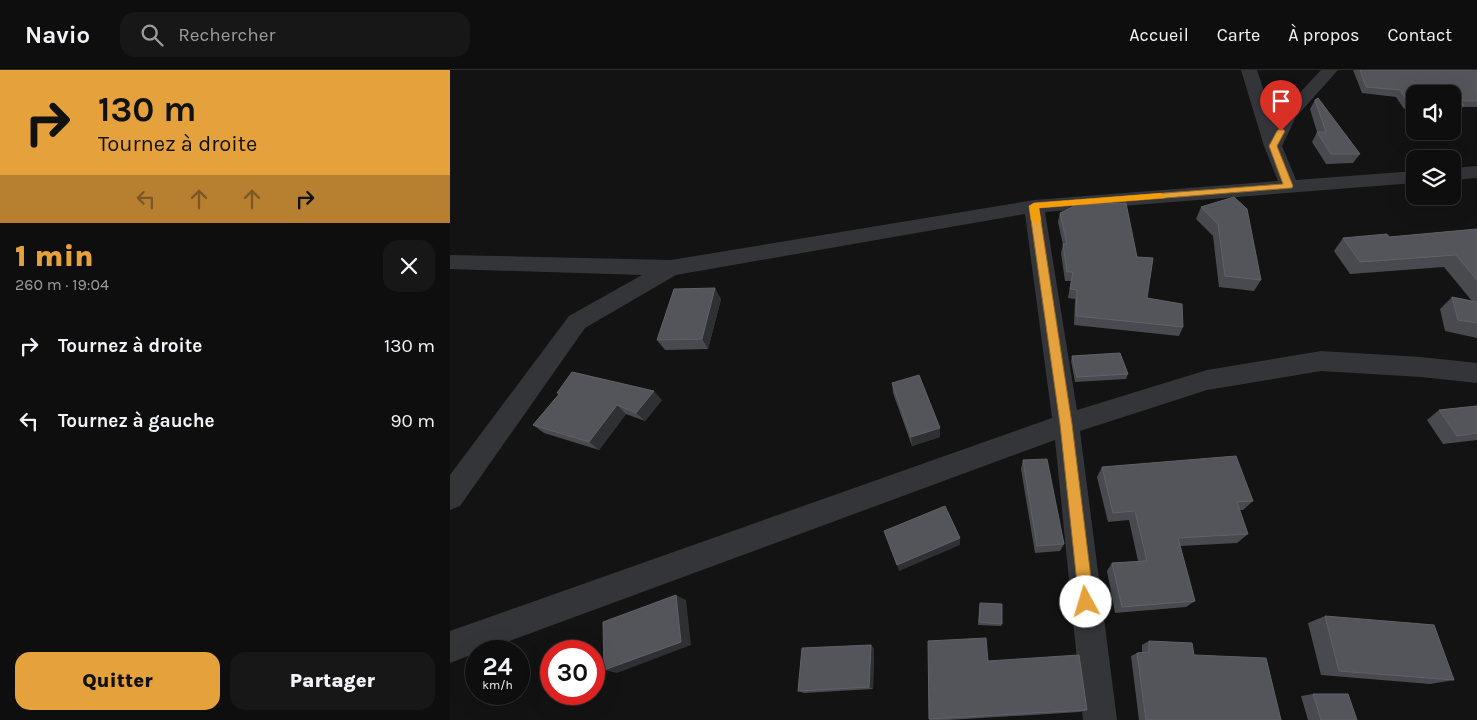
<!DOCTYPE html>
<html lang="fr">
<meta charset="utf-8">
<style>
body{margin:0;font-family:Karla,sans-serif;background:#171718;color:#f1f3f6;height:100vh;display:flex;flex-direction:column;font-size:19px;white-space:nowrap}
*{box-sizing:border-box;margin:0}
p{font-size:16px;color:#9b9c9e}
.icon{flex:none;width:28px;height:28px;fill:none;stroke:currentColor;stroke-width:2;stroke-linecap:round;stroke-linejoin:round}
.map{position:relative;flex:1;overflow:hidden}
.drawer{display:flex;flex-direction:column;background:#0e0e0f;width:450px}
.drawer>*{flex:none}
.banner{background:#e4a13c;color:#111;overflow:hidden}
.tools{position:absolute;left:956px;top:15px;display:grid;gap:10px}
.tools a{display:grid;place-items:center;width:55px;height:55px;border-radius:10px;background:#0e0e0f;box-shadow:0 5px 20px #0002,0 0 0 1px #2e2e2f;font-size:25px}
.speed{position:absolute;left:15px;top:570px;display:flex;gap:10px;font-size:25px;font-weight:700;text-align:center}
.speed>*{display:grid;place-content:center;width:65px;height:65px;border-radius:50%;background:#0e0e0f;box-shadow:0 5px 20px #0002,0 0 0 1px #2e2e2f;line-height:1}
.speed small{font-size:12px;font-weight:400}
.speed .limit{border:8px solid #d22;background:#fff;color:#111}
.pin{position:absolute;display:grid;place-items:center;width:42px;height:42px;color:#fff;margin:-51px -21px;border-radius:50% 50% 50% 0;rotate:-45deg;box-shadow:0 0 5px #0007}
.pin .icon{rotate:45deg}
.me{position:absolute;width:55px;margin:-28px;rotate:354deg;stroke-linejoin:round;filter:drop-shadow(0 0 4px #0008)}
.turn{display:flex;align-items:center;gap:18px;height:105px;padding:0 15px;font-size:22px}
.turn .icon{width:65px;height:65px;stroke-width:2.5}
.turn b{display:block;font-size:35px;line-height:42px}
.lanes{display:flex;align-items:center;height:48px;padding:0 15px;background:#0003;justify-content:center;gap:25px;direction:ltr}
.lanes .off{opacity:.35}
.round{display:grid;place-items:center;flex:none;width:52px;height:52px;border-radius:15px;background:#171718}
.summary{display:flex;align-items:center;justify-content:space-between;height:85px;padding:0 15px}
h1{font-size:30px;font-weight:800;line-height:38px;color:#e4a13c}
.cta{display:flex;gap:10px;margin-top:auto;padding:10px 15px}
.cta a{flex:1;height:58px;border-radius:15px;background:#e4a13c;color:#111;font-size:20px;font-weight:800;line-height:58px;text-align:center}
.cta a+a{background:#171718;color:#f1f3f6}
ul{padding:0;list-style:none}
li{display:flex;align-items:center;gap:15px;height:75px;padding:0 15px}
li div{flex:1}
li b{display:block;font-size:19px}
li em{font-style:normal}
header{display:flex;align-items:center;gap:30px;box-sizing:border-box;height:70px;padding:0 25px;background:#0e0e0f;border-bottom:1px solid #2e2e2f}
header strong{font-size:24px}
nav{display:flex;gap:28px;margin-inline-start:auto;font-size:18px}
.search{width:350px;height:45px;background:#171718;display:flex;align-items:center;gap:12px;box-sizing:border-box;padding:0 18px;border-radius:15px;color:#9b9c9e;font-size:19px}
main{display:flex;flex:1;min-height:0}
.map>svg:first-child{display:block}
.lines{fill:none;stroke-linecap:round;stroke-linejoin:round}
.street{fill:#343539;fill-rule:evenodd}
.wall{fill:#494a4f}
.shaded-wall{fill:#2f3033}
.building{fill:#53555a;stroke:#606268}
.route{fill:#e4a13c;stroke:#946927}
.slow{fill:#f59e0b}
</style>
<header>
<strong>Navio</strong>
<div class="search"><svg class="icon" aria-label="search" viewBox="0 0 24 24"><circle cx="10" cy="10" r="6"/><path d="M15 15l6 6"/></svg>Rechercher</div>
<nav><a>Accueil</a><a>Carte</a><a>À propos</a><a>Contact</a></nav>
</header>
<main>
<section class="drawer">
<div class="banner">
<div class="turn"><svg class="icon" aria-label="right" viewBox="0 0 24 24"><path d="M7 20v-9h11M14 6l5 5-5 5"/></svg><div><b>130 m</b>Tournez à droite</div></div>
<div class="lanes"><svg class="icon off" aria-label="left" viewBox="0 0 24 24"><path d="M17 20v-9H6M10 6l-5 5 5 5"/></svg><svg class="icon off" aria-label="ahead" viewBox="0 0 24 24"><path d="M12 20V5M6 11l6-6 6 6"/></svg><svg class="icon off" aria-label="ahead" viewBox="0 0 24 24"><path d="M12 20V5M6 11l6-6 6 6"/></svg><svg class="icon" aria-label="right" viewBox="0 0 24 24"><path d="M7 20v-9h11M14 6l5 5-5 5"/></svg></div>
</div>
<div class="summary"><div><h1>1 min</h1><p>260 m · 19:04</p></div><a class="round"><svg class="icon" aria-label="close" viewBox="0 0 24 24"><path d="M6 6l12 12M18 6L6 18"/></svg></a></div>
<ul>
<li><svg class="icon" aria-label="right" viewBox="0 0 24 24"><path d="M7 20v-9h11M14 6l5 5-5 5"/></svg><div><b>Tournez à droite</b></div><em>130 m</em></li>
<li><svg class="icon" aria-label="left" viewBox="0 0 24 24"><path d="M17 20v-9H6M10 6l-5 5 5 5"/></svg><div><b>Tournez à gauche</b></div><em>90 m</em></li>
</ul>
<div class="cta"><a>Quitter</a><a>Partager</a></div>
</section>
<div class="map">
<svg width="1027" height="650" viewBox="0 0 1027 650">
<rect width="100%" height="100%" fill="#131314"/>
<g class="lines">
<path class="street" d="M791,0h16l18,55 8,-14 38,-41h17l-42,47 -14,29 14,34 119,-9v12l-370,29 32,198 130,-40 114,-19 100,6 56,6v20l-56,-6 -100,-6 -114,19 -127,41 37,289h-34l-28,-280 -573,211h-6v2l-26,10v-32l602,-213 -27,-204 -349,61 -91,53 -125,178 -10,4v-35l119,-159 73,-41 -192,-6v-14l221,5 363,-60 244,-19 -14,-35z
M1027,96v12l-25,2v-12z"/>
</g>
<path class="wall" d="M903,0h124v37h-14l-4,5h-7v-18h-37v15h-11l-8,-12 -34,-4z
M865,30l45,54 -7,9 -27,1 -14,-22 5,-10 -7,-23z
M784,127l27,83 -7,11 -35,-4 -6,-51 -17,-17 5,-12z
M610,143l87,85 36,29 -4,9 -105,-11 1,-26 -7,-1 3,-17h-6l-4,-28 2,-8 -5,-23z
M1027,159v109l-32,-7 -5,-22 12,-12 20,4 -28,-34 -94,7 -16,-23 9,-13 46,-1z
M271,229l-13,50 -43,1 -8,-10z
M622,286l56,18 -2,5 -51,3 -4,-21z
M442,313l48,54 -28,9 -19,-53z
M107,323l105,7 -17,21 -19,-7 -27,36 -55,-17 -11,-8 26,-30z
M1027,336v34l-34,4 -16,-24 12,-10z
M573,390l41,84 -4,7 -25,2 -14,-84z
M652,397l151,34 -10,9h-4l9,24 -11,9 -57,3 15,55 -9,6 -71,6 -8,-42 5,-8 26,-2 -9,-41 -21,2 -11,-45z
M530,533l22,21 -1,2 -23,-1z
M875,546l129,64 -24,4 -109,-9 -13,-52z
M699,571l45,14 87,65h-142l-8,-64 6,-3h5v-8z
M421,575l3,4 -1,40 -69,4 -6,-2z
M538,591l99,49 -7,2 -132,8h-18l-1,-1z
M863,624l44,26h-49l-7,-24z"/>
<path class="shaded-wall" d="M265,218l6,11 -13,50 -6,-10z
M204,321l8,9 -17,21 -9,-8z
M167,335l9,9 -27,36 -10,-8z
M490,358v9l-28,9 -1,-9z
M510,468v7l-61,26 -2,-6z
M226,525l10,5 5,45 -74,28 -13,-3z
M421,575l3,4 -1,40 -4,-2z"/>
<path class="building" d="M910,0h117v31h-16l3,5 -12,-1v-11h-37v8h-7l-8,-12 -34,-3z
M868,28l42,56h-29l-14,-22h9l-11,-32z
M784,127l13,12 14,71 -36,-4 -7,-52 -17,-17z
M676,133l11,54 16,1 -6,40 35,6 1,23 -107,-11 1,-26 -7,-1 3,-17h-6l-4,-28h4l-7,-31 17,-8z
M1027,159v51l-21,-25 -96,7 -17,-24 44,-4 2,3z
M265,218l-13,51 -45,1 17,-51z
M1002,227l25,5v21l-19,-3z
M670,283l8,21 -51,3 -5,-21z
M122,302l82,19 -18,22 -19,-8 -28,37 -56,-17 27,-32h-3z
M469,305l21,53 -29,9 -19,-54z
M1027,336v27l-20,3 -18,-26z
M786,386l17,45 -16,1 11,32 -70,4 17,63 -73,6 -10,-44 35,-2 -12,-50 -22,2 -11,-46z
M597,389l17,85 -27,2 -14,-86z
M495,436l15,32 -63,27 -13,-34z
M226,525l5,47 -77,28 -1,-48z
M530,533l22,1v20l-23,-2z
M875,546l109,9 20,55 -115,-9z
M536,568l2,23 91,-6 8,55 -158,9 -1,-78z
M699,571l43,2 2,12 72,3 15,62h-135l-9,-67 12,-1z
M421,575l-2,42 -71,4 4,-43z
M863,624h35l9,26h-36z"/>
<path class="route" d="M831,58l4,3 -8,15 16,40 -1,2 -253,20 33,216 22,178 -3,4 -5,3 -4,-3 -3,-4 -19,-178 -31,-218 5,-3 249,-19 -14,-38 8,-15z"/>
<path class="slow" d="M711,123l5,3 -1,2 -126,10 2,12 -5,4 -5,-4 -2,-14 5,-3z"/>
</svg>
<div class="tools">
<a><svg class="icon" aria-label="sound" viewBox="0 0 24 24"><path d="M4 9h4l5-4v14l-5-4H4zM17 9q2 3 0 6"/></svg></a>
<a><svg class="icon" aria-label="layers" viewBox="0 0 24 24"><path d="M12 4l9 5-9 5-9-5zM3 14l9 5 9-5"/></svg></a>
</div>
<div class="speed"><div>24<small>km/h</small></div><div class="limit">30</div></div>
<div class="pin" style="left:831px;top:61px;background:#d93025"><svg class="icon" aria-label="arrive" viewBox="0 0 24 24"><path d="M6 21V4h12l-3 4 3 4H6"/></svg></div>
<svg class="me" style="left:636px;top:532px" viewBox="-20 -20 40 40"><circle r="19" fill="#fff"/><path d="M0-13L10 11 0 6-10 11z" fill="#e4a13c"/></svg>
</div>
</main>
